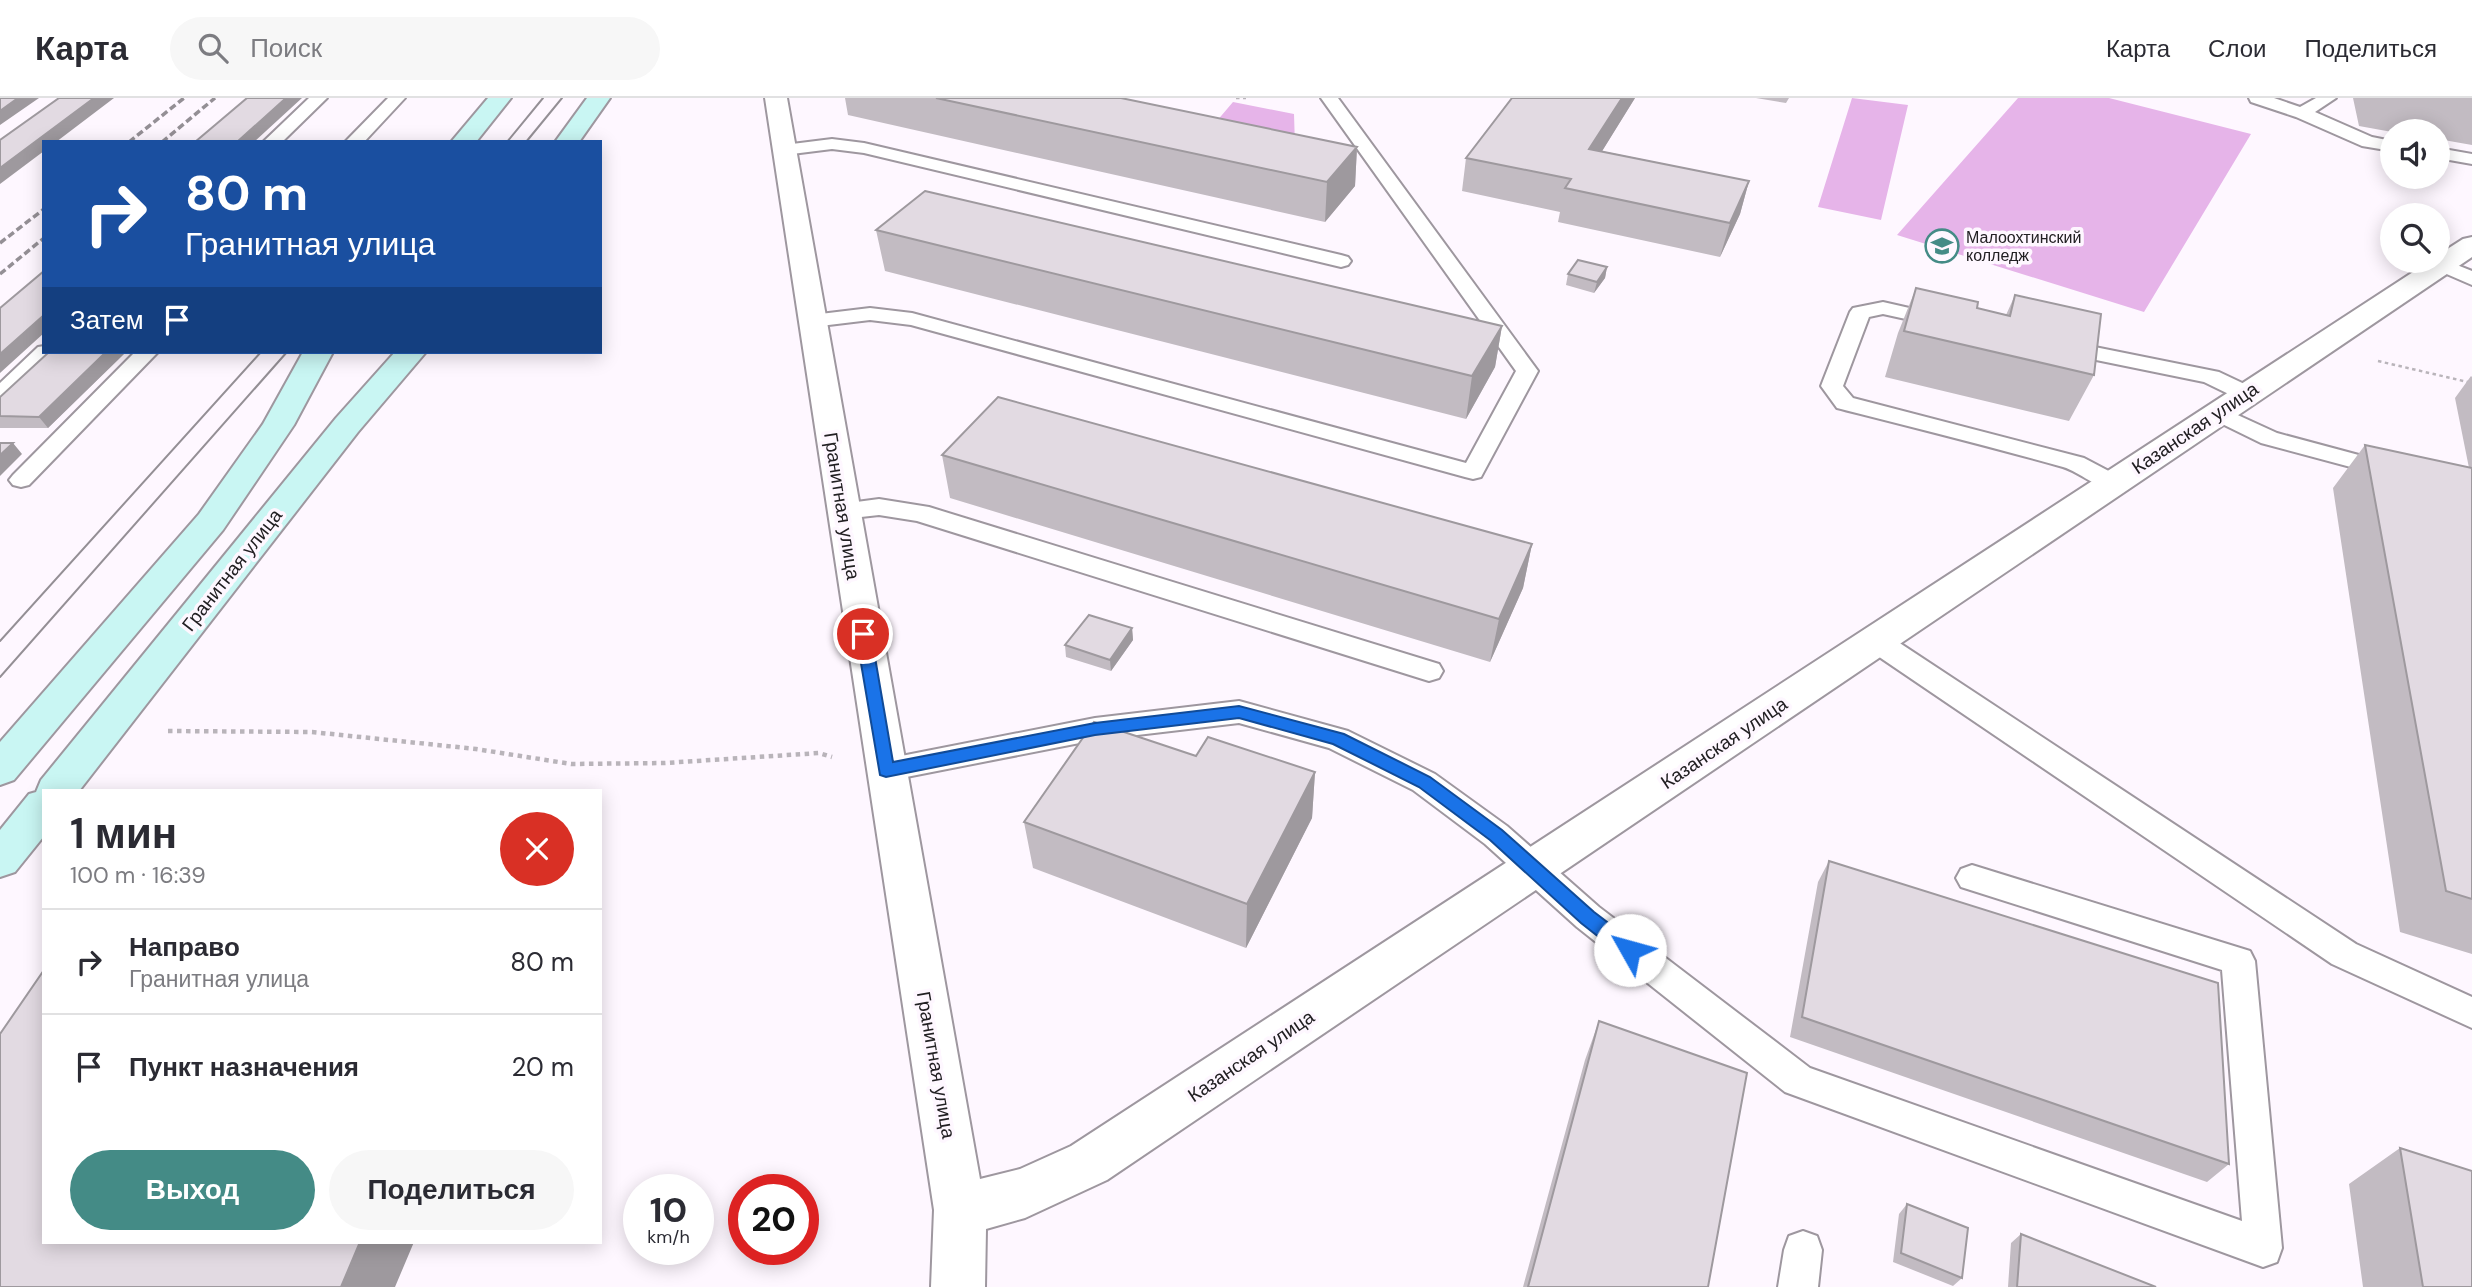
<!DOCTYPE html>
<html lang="ru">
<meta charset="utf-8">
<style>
body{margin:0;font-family:"DM Sans",sans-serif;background:#f7f7f7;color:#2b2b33;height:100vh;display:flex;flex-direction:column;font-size:26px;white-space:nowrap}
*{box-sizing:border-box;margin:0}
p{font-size:23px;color:#7c7c81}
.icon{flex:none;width:38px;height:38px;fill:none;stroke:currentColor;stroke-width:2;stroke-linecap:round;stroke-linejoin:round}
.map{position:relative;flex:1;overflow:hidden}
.sheet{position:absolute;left:42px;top:691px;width:560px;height:455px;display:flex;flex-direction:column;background:#fff;border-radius:0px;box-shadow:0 4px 18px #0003}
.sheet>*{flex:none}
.banner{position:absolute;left:42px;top:42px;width:560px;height:214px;border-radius:0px;box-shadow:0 4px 18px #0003;background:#1a4fa0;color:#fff;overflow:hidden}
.buttons{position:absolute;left:2380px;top:21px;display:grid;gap:14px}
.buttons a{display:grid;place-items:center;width:70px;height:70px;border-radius:50%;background:#fff;box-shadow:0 4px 18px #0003;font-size:35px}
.speed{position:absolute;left:623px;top:1076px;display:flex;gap:14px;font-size:35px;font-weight:700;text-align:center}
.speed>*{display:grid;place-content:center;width:91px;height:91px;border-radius:50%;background:#fff;box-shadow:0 4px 18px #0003;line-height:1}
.speed small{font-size:18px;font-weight:400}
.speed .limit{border:10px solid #d22;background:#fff;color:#111}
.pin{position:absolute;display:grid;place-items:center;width:60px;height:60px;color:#fff;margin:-30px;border:4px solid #fff;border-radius:50%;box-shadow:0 2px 7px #0007}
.me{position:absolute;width:77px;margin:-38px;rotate:308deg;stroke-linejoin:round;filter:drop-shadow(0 0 5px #0008)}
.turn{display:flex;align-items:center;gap:24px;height:147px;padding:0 28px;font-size:32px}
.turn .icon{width:91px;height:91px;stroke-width:2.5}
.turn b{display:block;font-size:49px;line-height:60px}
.then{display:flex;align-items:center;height:66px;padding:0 28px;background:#0003;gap:14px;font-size:26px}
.round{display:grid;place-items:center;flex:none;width:74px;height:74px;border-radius:37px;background:#f7f7f7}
.headline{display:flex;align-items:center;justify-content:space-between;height:119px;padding:0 28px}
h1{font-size:42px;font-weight:600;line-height:52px}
.primary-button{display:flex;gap:14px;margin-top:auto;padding:14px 28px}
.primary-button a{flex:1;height:80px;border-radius:42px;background:#448b86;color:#fff;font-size:28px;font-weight:600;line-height:80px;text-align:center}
.primary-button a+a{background:#f7f7f7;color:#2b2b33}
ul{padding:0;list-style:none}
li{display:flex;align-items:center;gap:21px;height:105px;padding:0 28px;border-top:2px solid #e1e1e2}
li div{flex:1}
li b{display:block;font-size:26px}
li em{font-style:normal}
header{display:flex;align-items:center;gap:42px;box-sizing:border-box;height:98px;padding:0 35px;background:#fff;border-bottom:2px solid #e1e1e2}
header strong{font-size:33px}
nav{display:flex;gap:38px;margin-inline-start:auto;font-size:24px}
.search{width:490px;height:63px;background:#f7f7f7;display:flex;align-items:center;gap:18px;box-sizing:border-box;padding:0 24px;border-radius:38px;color:#7c7c81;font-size:26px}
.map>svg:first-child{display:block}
.green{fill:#e6b4e9}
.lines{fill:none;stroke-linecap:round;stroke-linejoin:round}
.lane-casing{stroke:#9e979f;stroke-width:4}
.street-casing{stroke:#9e979f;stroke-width:4}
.secondary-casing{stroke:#9e979f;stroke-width:4}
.path-far1{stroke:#b9b4ba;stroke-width:2.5;stroke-dasharray:3.5 3.5;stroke-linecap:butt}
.path{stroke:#b9b4ba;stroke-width:4.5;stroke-dasharray:4.5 4.5;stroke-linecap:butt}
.lane{fill:#fff;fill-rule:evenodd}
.street{fill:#fff;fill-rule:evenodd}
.secondary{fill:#c9f6f3;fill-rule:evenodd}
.tram{stroke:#948f95;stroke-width:2}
.rail{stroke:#948f95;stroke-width:3.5;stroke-dasharray:7 3.5;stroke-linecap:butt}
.wall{fill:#c2bbc2}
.shaded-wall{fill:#9e999e}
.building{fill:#e2dae2;stroke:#9e999e;stroke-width:2}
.route{fill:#1a73e8;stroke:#114b97;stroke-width:2}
.labels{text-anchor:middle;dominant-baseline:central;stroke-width:7;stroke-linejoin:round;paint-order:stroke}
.far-poi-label{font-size:16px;fill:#222023;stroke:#fef7ff;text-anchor:start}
.street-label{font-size:19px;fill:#222023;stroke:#fef7ff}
</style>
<header>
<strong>Карта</strong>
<div class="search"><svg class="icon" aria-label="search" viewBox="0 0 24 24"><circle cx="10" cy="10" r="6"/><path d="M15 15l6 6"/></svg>Поиск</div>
<nav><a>Карта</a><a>Слои</a><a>Поделиться</a></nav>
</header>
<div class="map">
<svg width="2472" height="1189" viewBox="0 0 2472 1189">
<rect width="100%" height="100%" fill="#fef7ff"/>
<path class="green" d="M1852,0l56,7 -27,115 -63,-13z
M2018,0h91l142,36 -107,178 -247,-77z
M1233,4l61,12 1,32 -85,-17z"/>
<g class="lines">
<defs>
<path id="lane" d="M309,0h18l-45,44h-19z
M388,0h17l-41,44h-19z
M1321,0h17l200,273 -57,106 -8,2 -8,-2 -554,-152 -41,-5 -58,7 -7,-2 -3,-4 3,-4 7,-2 58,-7 42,5 554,150 50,-92z
M2249,0h25l26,9 16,-9h20l-21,14 57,25 20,4v10l-30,-5 -66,-29 -45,-15z
M832,41l32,4 477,112 7,2 3,4 -3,4 -7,2 -477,-114 -32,-4 -48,6 -9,-5 9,-5z
M2438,50l34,6v10l-34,-6z
M2442,161l30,12v14l-37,-16 -3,-4 3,-4z
M1883,204l66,15 3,4 -3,4 -7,2 -59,-13 -14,3 -26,69 10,12 231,60 38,20 4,5 -4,5c-21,6 -39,-15 -59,-21 -75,-21 -151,-40 -226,-59l-16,-22 29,-74 3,-4z
M2060,242l159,32 36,17 3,5 -3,5h-16l-35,-17 -152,-31 -3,-5 3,-5z
M44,248v6h13l-49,48 -8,2v-19l38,-36z
M135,254h23l-129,133 -8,2 -8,-2 -4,-5 4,-5z
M2218,308l59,27 119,32 4,5 -4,5 -8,2 -127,-34 -51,-25 -3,-5 3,-5z
M879,401l50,8 510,157 4,7 -4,7 -10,3 -512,-160 -38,-6 -36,4 -9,-2 -3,-6 3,-6z
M1876,533l10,3 470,310 116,53v31l-140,-64 -466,-316 -4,-7 4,-7z
M1239,603l109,30 87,43 72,52 92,81 211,161 432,153 -20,-251 -261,-83 -5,-9 5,-9 11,-4 278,86 5,10 27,287 -5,14 -14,5 -478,-175 -208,-165 -92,-83 -72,-54 -84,-42 -90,-25 -144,17 -209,41 -10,-3 -5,-8 5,-8 10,-3 209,-41z
M1803,1133l14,5 5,14 -4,37h-40l6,-37 5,-14z"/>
<path id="street" d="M765,0h22l193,1081 40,-10 51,-23 1359,-885h8v-6l25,-16 9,-2v20l-1365,923 -82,38 -39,11 -1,58h-54l3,-77z"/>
<path id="secondary" d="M488,0h23l-35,44h-25z
M587,0h23l-31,44h-24z
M303,254h30l-39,73 -71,105 -209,250 -14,5v-43l199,-228 64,-90z
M395,254h31l-68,80 -279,359h-35v45l-29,36 -15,5v-47l29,-36 7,-2 5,-12 295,-362z"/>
</defs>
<use href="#lane" class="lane-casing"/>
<use href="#street" class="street-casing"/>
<use href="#secondary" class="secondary-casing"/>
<path class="path-far1" d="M1236,0h10
M2378,263l94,22"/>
<path class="path" d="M168,633l144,1 164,17 95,15 94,-1 154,-10 13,4"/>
<use href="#lane" class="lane"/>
<use href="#street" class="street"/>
<use href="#secondary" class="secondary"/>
<path class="tram" d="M507,44l36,-44
M526,44l36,-44
M0,543l261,-289
M0,579l287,-325"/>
<path class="rail" d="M129,44l55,-44
M162,44l53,-44
M0,145l44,-34
M0,176l44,-36"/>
</g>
<path class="wall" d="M845,0h276l236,49 -2,39 -30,36 -477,-107z
M1512,0h123l-33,53 147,30 -9,33 -20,43 -162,-35 2,-10 -98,-21 4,-33z
M1756,0h33l-3,5z
M2353,0h119v47l-34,-6v-8l-46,1 -33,-6z
M876,132l626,96 -7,41 -29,52 -581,-148z
M1607,169l-2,11 -11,15 -28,-8 2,-11z
M1916,190l61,20 29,7 9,-20 79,80 -25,46 -184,-44 13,-44z
M49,254h77l-78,76h-48v-31z
M2471,278l1,1v577l-72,-22 -67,-444 32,-43 104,23 -14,-70z
M942,357l590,89 -9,44 -33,74 -540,-164z
M1132,530l1,12 -22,31 -45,-14 -1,-12z
M1196,658l119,16 -3,46 -66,130 -213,-80 -9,-46z
M1829,763l400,303 -22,18 -417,-145 28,-155z
M1599,923l109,266h-185l62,-227z
M2400,1050l72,139h-109l-14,-103z
M1907,1106l55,74 -9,8 -60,-24 6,-48z
M2021,1136l135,53h-148l3,-44z"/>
<path class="shaded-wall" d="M18,0h21l-39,27v-14z
M94,0h20l-58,44h-12v9l-44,33v-16z
M286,0h16l-48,44h-17z
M1622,0h13l-52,84 6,-33z
M1357,49l-2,39 -30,36 2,-40z
M1749,83l-9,33 -20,43 10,-34z
M1607,169l-2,11 -11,15 3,-11z
M44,217v18l-44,40v-19z
M1502,228l-7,41 -29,52 6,-43z
M106,254h20l-78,76 -9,-11z
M13,345l9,11 -22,22v-21z
M1532,446l-9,44 -33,74 9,-43z
M1132,530l1,12 -22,31 -1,-11z
M1315,674l-3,46 -66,130 1,-44z
M360,1144h54l-19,45h-54z"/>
<path class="building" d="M0,0h18l-18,13z
M59,0h35l-94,70v-28z
M247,0h39l-49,44h-42z
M936,0h185l236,49 -30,35z
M1512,0h110l-33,51 160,32 -19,42 -165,-35 6,-9 -105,-21z
M925,93l577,135 -30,50 -596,-146z
M1578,162l29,7 -10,15 -29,-8z
M44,173v44l-44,39v-46z
M1916,190l62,14 -1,6 33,8 5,-21 86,19 -7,61 -190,-44z
M49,254h57l-67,65 -39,-1v-19z
M998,299l534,147 -33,75 -557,-164z
M0,345h13l-13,12z
M2365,347l107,23v431l-26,-8z
M1089,517l43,13 -22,32 -45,-15z
M1094,624l102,34 12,-19 107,35 -68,132 -223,-82z
M1829,763l389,122 11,181 -427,-147z
M44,872v272h316l-19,45h-341v-253z
M1599,923l148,52 -39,214h-180z
M2400,1050l72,23v116h-49z
M1907,1106l61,24 -6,50 -61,-25z
M2021,1136l135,53h-139z"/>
<path class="route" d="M863,531l8,5 22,128 202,-39 144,-17 105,28 86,43 72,53 92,82 42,32 3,6 -3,6 -6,2 -7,-2 -42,-33 -91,-83 -71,-53 -86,-43 -94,-26 -144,17 -209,42 -6,-2 -24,-141z"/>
<defs>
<symbol id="university-ring" viewBox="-11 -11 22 22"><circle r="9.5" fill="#fef7ff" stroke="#448b86" stroke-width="1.5"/><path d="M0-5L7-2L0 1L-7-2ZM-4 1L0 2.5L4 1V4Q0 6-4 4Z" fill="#448b86"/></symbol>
</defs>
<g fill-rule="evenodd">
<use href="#university-ring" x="1923" y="129" width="38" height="38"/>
</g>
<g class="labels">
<g class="far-poi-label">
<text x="1966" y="139">Малоохтинский<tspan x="1966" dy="18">колледж</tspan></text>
</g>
<g class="street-label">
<text transform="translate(2195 330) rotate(-34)">Казанская улица</text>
<text transform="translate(842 408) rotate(81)">Гранитная улица</text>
<text transform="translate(232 472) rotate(-52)">Гранитная улица</text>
<text transform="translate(1724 645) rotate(-34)">Казанская улица</text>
<text transform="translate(1251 958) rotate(-34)">Казанская улица</text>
<text transform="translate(936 967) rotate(80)">Гранитная улица</text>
</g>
</g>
</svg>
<div class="buttons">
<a><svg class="icon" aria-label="sound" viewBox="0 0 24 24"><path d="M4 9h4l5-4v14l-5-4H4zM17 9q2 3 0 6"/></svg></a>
<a><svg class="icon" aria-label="search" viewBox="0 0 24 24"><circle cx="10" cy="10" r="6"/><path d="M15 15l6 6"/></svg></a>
</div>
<div class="speed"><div>10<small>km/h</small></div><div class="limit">20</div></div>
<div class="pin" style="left:863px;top:536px;background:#d93025"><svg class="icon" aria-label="arrive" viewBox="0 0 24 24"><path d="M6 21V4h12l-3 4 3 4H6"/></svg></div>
<svg class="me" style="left:1630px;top:852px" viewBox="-20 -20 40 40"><circle r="19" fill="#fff"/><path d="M0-13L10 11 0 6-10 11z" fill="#1a73e8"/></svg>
<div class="banner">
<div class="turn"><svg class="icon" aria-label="right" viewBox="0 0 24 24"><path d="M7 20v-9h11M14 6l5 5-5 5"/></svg><div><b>80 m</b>Гранитная улица</div></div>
<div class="then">Затем<svg class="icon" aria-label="arrive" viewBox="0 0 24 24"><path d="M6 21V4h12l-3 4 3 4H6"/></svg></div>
</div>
<section class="sheet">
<div class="headline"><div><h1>1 мин</h1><p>100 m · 16:39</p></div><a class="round" style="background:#d93025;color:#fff"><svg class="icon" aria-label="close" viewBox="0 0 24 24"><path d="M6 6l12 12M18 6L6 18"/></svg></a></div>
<ul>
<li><svg class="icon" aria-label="right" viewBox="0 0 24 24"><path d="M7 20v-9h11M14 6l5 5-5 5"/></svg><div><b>Направо</b><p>Гранитная улица</p></div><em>80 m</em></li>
<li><svg class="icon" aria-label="arrive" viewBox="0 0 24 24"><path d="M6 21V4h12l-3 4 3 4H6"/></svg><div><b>Пункт назначения</b></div><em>20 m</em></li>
</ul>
<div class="primary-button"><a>Выход</a><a>Поделиться</a></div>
</section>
</div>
